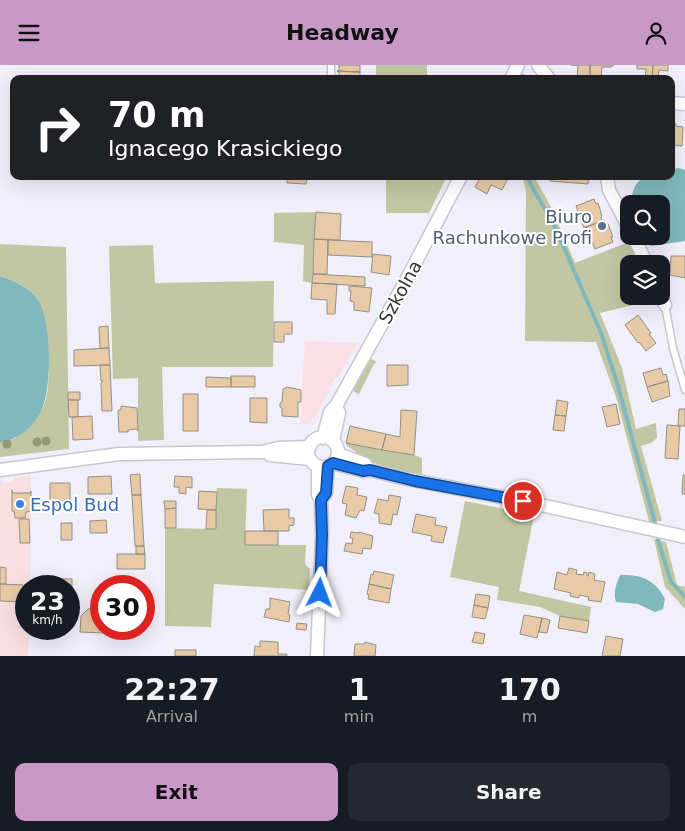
<!DOCTYPE html>
<style>
body{margin:0;font-family:"DejaVu Sans",sans-serif;background:#242831;color:#f1f3f6;height:100vh;display:flex;flex-direction:column;font-size:19px;white-space:nowrap}
*{box-sizing:border-box;margin:0}
p{font-size:16px;color:#9ea1a6}
.icon{flex:none;width:28px;height:28px;fill:none;stroke:currentColor;stroke-width:2;stroke-linecap:round;stroke-linejoin:round}
.map{position:relative;height:591px;overflow:hidden}
.panel{display:flex;flex-direction:column;background:#171b24;flex:1}
.panel>*{flex:none}
.top-card{position:absolute;left:10px;top:10px;width:665px;height:105px;border-radius:10px;box-shadow:0 5px 20px #0002;background:#202124;color:#fff;overflow:hidden}
.controls{position:absolute;left:620px;top:130px;display:grid;gap:10px}
.controls a{display:grid;place-items:center;width:50px;height:50px;border-radius:10px;background:#171b24;box-shadow:0 5px 20px #0002;font-size:25px}
.speed{position:absolute;left:15px;top:510px;display:flex;gap:10px;font-size:25px;font-weight:700;text-align:center}
.speed>*{display:grid;place-content:center;width:65px;height:65px;border-radius:50%;background:#171b24;box-shadow:0 5px 20px #0002;line-height:1}
.speed small{font-size:12px;font-weight:400}
.speed .limit{border:8px solid #d22;background:#fff;color:#111}
.pin{position:absolute;display:grid;place-items:center;width:42px;height:42px;color:#fff;margin:-21px;border:2px solid #fff;border-radius:50%;box-shadow:0 1px 5px #0007}
.me{position:absolute;width:55px;margin:-28px;rotate:3deg;stroke-linejoin:round;filter:drop-shadow(0 0 4px #0008)}
.turn{display:flex;align-items:center;gap:18px;height:105px;padding:0 15px;font-size:22px}
.turn .icon{width:65px;height:65px;stroke-width:2.5}
.turn b{display:block;font-size:35px;line-height:42px}
.eta{display:flex;justify-content:space-evenly;align-items:center;height:85px;text-align:center}
.eta b{font-size:30px;font-weight:800;line-height:35px}
.primary-button{display:flex;gap:10px;margin-top:auto;padding:10px 15px}
.primary-button a{flex:1;height:58px;border-radius:10px;background:#c899c7;color:#111;font-size:20px;font-weight:800;line-height:58px;text-align:center}
.primary-button a+a{background:#242831;color:#f1f3f6}
header{display:flex;justify-content:space-between;align-items:center;height:65px;padding:0 15px;background:#c899c7;color:#111;font-size:22px;font-weight:800}
.map>svg:first-child{display:block}
.commercial{fill:#fadfe0}
.industrial{fill:#fadfe4}
.green{fill:#c1c7a3}
.water{fill:#80b8be}
.lines{fill:none;stroke-linecap:round;stroke-linejoin:round}
.stream{stroke:#80b8be;stroke-width:4}
.building{fill:#e8cba6;stroke:#958f87}
.lane-casing{stroke:#c7c7d1;stroke-width:9}
.street-casing{stroke:#c7c7d1;stroke-width:15}
.lane{stroke:#fff;stroke-width:6}
.street{stroke:#fff;stroke-width:12}
.tree{fill:#959876}
.route-casing{stroke:#114b97;stroke-width:12}
.route{stroke:#1a73e8;stroke-width:9}
.service-dot{fill:#5c6f8a;stroke:#fefefe;stroke-width:2}
.shop-dot{fill:#3f7fe0;stroke:#fefefe;stroke-width:2}
.labels{text-anchor:middle;dominant-baseline:central;stroke-width:4;stroke-linejoin:round;paint-order:stroke}
.service-label{font-size:18px;fill:#4e5e75;stroke:#fefefe;text-anchor:end}
.street-label{font-size:18px;fill:#323236;stroke:#fefefe}
.shop-label{font-size:18px;fill:#366cbe;stroke:#fefefe;text-anchor:start}
</style>
<header><svg class="icon" aria-label="menu" viewBox="0 0 24 24"><path d="M4 6h16M4 12h16M4 18h16"/></svg>Headway<svg class="icon" aria-label="person" viewBox="0 0 24 24"><circle cx="12" cy="8" r="4"/><path d="M4 21q1-7 8-7t8 7"/></svg></header>
<div class="map">
<svg width="685" height="591" viewBox="0 0 685 591">
<rect width="100%" height="100%" fill="#f0effa"/>
<path class="commercial" d="M31,410l-1,111h-4v43h3l-1,27h-28v-176l3,3 9,-1 2,-4z"/>
<path class="industrial" d="M305,276l53,2 -20,34 -3,1 -6,9 1,4 -20,33 -10,1z"/>
<path class="green" d="M376,0h51v14h-51z
M386,111h61l-18,37h-43z
M522,111h12l17,31 24,56 54,-21 11,22h-11v32h18l-2,6 -45,11 22,55 14,61 20,-6 1,15 -6,5 -10,3 21,75h-6v6l-6,-2 -34,-128 -20,-55 -71,-1 1,-150z
M316,147l-4,71 -9,-2 1,-36 -30,-3v-29z
M0,179l66,3 3,202 -69,8v-14c5,-1 10,-3 15,-5 6,-3 25,-25 28,-31 10,-19 7,-89 -5,-106 -9,-14 -23,-20 -38,-25z
M153,180l2,38 119,-2 -1,86h-111l2,73 -26,1v-63l-25,1 -4,-133z
M371,294l6,3 -3,2 -15,30 -5,-2 -1,-3z
M346,378l68,12 8,3v18l-22,-4 -45,-16 1,-4 -9,-6z
M217,423l30,1 -2,56h61l-1,19 5,5 -1,21 -95,-6 -3,43 -46,-1v-98l50,1z
M465,436l69,14 -15,76 72,16 -2,14 -29,-5 -20,-9 -43,-7 2,-13 -49,-10z
M654,474l12,3 11,43 8,2v22l-20,-22z"/>
<path class="water" d="M679,103l6,2v71l-34,5 -8,-6 -2,-4h20v-32h-30c2,-30 16,-28 40,-28v-7z
M0,211c14,5 29,11 38,24 14,21 15,94 1,115 -9,15 -22,24 -39,28z
M620,510c21,-1 36,5 45,24l-2,10 -8,3 -17,-8 -22,-2c-3,-10 0,-17 4,-27z"/>
<g class="lines">
<path class="stream" d="M523,14v-3
M526,111l30,53 45,104 17,53 37,137
M658,475l13,42 14,15"/>
</g>
<path class="building" d="M339,0h21v7l-23,-1h2z
M571,0h19v14h-13l1,-14z
M590,0h24l-3,2h-9l-1,12h-11z
M637,0h16l-1,14h-7l1,-10h-9z
M653,0h15v6l-9,-1 -1,9h-6z
M337,6l23,1v7h-21v-7z
M671,59h5v2l7,1 -1,19 -11,-1z
M287,111h20l-1,8 -19,-1z
M481,111h28l-7,14 -11,-5 -4,9 -12,-7z
M550,111h39l-1,8 -38,-3z
M594,134l2,5 2,-1 4,13 -1,1 1,4 -18,7 -8,-22z
M316,147l25,2 -1,26 -26,-1z
M604,155l2,4h2l5,13h-2l2,5 -18,7 -9,-22z
M314,174l14,1 -1,34h-14z
M328,175l44,2v15l-44,-2z
M373,189l18,2 -2,19 -18,-3z
M671,191h14v22l-15,-3z
M313,209l52,3v9l-53,-3z
M312,218l25,1 -2,30h-8v-14l-16,-1z
M349,221l23,2 -3,24 -15,-2v-8l-4,-1 1,-10h-2z
M638,250l13,18 -2,1 7,9 -10,8 -7,-9 -1,1 -13,-18z
M274,257h18v12h-8v8h-10z
M108,261l1,22h-9l-1,-21z
M109,283l1,17 -36,1v-16z
M100,300h10l2,46h-10l-1,-28 2,-2h-2z
M387,300h21v20l-21,1z
M661,303l2,7 3,-1 2,7 -21,6 -4,-14z
M231,311h24v11h-24z
M206,312l25,1v9h-25z
M668,316l2,15 -18,6 -5,-15z
M287,322l14,3v12h-3v15l-16,-1v-8l-2,-1v-4l2,-1 1,-13z
M68,327h12v8h-12z
M183,329h15v37h-15z
M250,333h17v25l-17,-1z
M68,335h10v17h-9z
M557,335l11,2 -2,14 -11,-1z
M616,339l4,20 -13,3 -5,-20z
M121,341l16,2 1,23 -1,-2 -9,1v2h-9l-1,-22h3z
M679,344h6v17h-7z
M401,345l16,1 -3,44 -32,-5 4,-16 14,3z
M555,350l11,1 -2,15 -11,-1z
M92,351l1,23 -20,1 -1,-23z
M667,360l13,1 -2,33 -13,-1z
M350,361l36,8 -4,16 -36,-7z
M140,409l1,21h-9l-2,-20z
M683,410h2v19h-3z
M111,411l1,18h-24v-17z
M175,411l17,1v11l-6,-1v7l-7,-1v-6h-5z
M50,418h20v17h-6v5h-8v-5h-6z
M346,421l12,2 -1,7 10,2 -3,14 -4,-1 -4,8 -11,-3 2,-11 -5,-1z
M12,425l1,3h17l1,-2v20l-5,1 -1,6h-10l-1,-7h-2z
M199,426l18,1 -1,18 -18,-1z
M132,430h9l3,51h-9z
M389,430l12,2 -4,18 -4,-1 -2,11 -12,-2v-9l-5,-1 4,-14 10,2z
M164,436h12v7l-11,1z
M176,443v20h-11v-19z
M289,444v9h5v7l-5,1v5h-25l-1,-21z
M207,445h9v19h-10z
M416,449l20,4 -1,7 12,2 -4,16 -12,-2 1,-5 -20,-4z
M19,454h10l1,24h-10z
M106,455l1,13h-17v-12z
M61,458h11v17h-11z
M245,466h33v14h-33z
M351,467l8,1v-1l14,4 -2,13 -8,-1 -1,6 -18,-3 2,-8 6,1 1,-6h-3z
M136,481h8l1,8h-9z
M117,489h28v15h-28z
M0,502l6,1v16h-6z
M569,503l8,2 -1,4 7,1 1,-3 3,1v3h1l1,-4 6,2 -1,6 11,2 -4,20 -13,-2 1,-3 -10,-2v3l-9,-2 1,-3 -17,-4 3,-17 10,3z
M374,506l20,4 -3,14 -22,-5 2,-10 2,1z
M40,513l32,1v16h-3v-9h-29z
M0,519l23,1v17l-23,-1z
M369,519l22,5 -2,14 -21,-4 1,-4 -2,-1z
M476,529l14,2 -2,12 -14,-3z
M270,533l20,4 -2,12 2,1 -1,7 -25,-5 2,-8h4z
M474,540l14,3 -3,11 -13,-2z
M88,544h10v10h3v10h3v4l-24,-1 1,-16z
M524,550l18,3 -5,20 -17,-4z
M560,551l29,5 -2,12 -29,-5z
M542,553l8,2 -3,13 -8,-1z
M297,558l10,1 -1,6 -10,-1z
M475,567l10,2 -2,10 -11,-2z
M606,571l17,3 -3,17h-18z
M260,576l18,1v12h9v2h-33l1,-10 5,1z
M365,577l11,3 -1,11h-21l1,-12h9z
M175,585h21v6h-21z"/>
<g class="lines">
<defs>
<path id="lane" d="M331,14v-14
M665,240l8,43 12,42"/>
<path id="street" d="M538,0l11,14
M511,14l7,-14
M671,38l14,1
M607,111l2,14 20,38
M633,171l14,28
M661,230l4,10
M308 387a15 15 0 1 1 30 0a15 15 0 1 1-30 0Z
M323,373l7,-26 6,-6 67,-120 58,-110
M333,376l6,-28 -3,-7
M338,389l27,10 5,6
M270,390l40,4
M333,398l30,8 7,-1 32,8 121,23 162,36
M0,405l119,-16 143,-2 16,-4 32,-1
M321,435l5,-7 2,-27
M317,591l5,-121 -1,-35 -3,-5v-29"/>
</defs>
<use href="#lane" class="lane-casing"/>
<use href="#street" class="street-casing"/>
<use href="#lane" class="lane"/>
<use href="#street" class="street"/>
</g>
<g class="tree">
<circle cx="46" cy="376" r="4.5"/>
<circle cx="37" cy="377" r="4.5"/>
<circle cx="7" cy="379" r="4.5"/>
</g>
<g class="lines">
<defs>
<path id="route" d="M320,528l2,-58 -1,-35 5,-7 2,-27 5,-3 30,8 7,-1 45,11 108,20"/>
</defs>
<use href="#route" class="route-casing"/>
<use href="#route" class="route"/>
</g>
<circle class="service-dot" cx="602" cy="161" r="5"/>
<circle class="shop-dot" cx="20" cy="439" r="5"/>
<g class="labels">
<g class="service-label">
<text x="592" y="151">Biuro<tspan x="592" dy="21">Rachunkowe Profi</tspan></text>
</g>
<g class="street-label">
<text transform="translate(400 227) rotate(-61)">Szkolna</text>
</g>
<g class="shop-label">
<text x="30" y="439">Espol Bud</text>
</g>
</g>
</svg>
<div class="controls">
<a><svg class="icon" aria-label="search" viewBox="0 0 24 24"><circle cx="10" cy="10" r="6"/><path d="M15 15l6 6"/></svg></a>
<a><svg class="icon" aria-label="layers" viewBox="0 0 24 24"><path d="M12 4l9 5-9 5-9-5zM3 14l9 5 9-5"/></svg></a>
</div>
<div class="speed"><div>23<small>km/h</small></div><div class="limit">30</div></div>
<div class="pin" style="left:523px;top:436px;background:#d93025"><svg class="icon" aria-label="arrive" viewBox="0 0 24 24"><path d="M6 21V4h12l-3 4 3 4H6"/></svg></div>
<svg class="me" style="left:320px;top:528px" viewBox="-20 -20 40 40"><path d="M0-17L14 15 0 8-14 15z" fill="#1a73e8" stroke="#fff" stroke-width="4"/></svg>
<div class="top-card">
<div class="turn"><svg class="icon" aria-label="right" viewBox="0 0 24 24"><path d="M7 20v-9h11M14 6l5 5-5 5"/></svg><div><b>70 m</b>Ignacego Krasickiego</div></div>
</div>
</div>
<section class="panel">
<div class="eta">
<div><b>22:27</b><p>Arrival</p></div>
<div><b>1</b><p>min</p></div>
<div><b>170</b><p>m</p></div>
</div>
<div class="primary-button"><a>Exit</a><a>Share</a></div>
</section>
